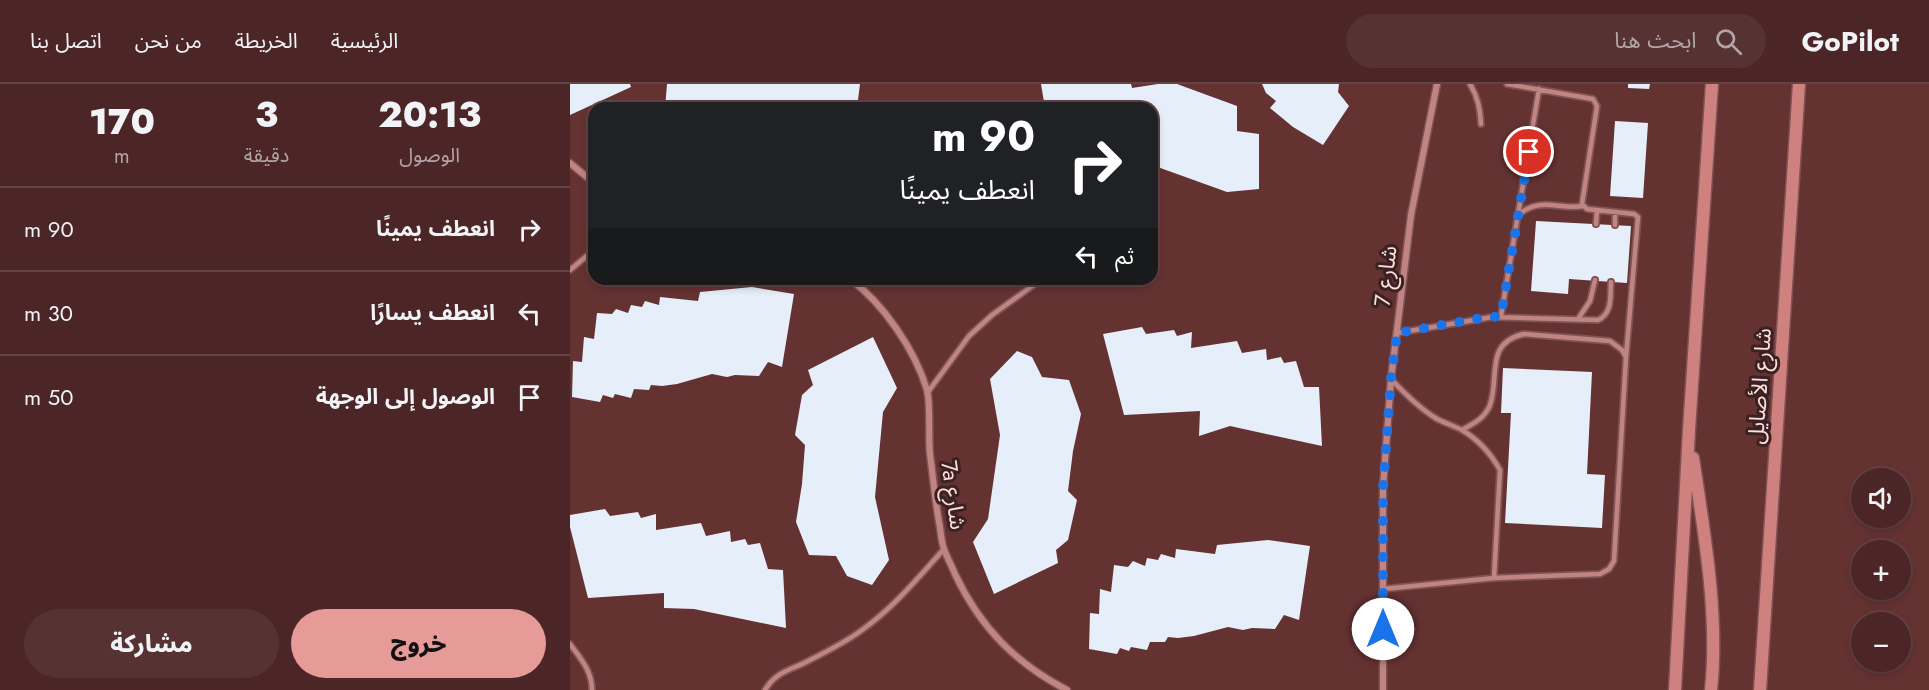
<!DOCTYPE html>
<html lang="ar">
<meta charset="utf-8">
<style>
body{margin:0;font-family:Jost,"Noto Sans Arabic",sans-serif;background:#563232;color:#f1f3f6;direction:rtl;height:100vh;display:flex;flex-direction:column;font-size:22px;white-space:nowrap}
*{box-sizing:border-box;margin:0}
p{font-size:20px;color:#b2a5a7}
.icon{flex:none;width:33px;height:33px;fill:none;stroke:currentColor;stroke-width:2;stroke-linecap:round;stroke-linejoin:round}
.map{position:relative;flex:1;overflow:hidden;direction:ltr}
.side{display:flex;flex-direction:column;background:#4c2626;width:570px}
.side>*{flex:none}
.hud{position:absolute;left:18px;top:18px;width:570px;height:183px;border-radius:18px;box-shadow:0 3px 9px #0003,0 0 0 2px #634343;direction:rtl;background:#202124;color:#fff;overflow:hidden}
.fabs{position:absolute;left:1281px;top:384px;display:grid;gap:12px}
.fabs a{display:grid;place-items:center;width:60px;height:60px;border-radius:50%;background:#4c2626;box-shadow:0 3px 9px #0003,0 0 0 2px #634343;font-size:30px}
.pin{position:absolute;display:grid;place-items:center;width:51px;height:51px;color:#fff;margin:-26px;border:3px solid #fff;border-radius:50%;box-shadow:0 2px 6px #0007}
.me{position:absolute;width:66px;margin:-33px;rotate:0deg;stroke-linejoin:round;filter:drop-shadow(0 0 4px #0008)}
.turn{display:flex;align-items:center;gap:21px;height:126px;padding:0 24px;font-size:27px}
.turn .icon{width:78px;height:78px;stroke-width:2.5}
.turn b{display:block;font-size:42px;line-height:51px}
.then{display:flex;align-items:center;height:57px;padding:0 24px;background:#0003;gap:12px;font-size:22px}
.eta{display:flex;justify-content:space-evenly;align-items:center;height:102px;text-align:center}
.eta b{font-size:36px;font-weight:800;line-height:42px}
.button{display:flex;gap:12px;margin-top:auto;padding:12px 24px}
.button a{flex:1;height:69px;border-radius:36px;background:#e69b98;color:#111;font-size:24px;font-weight:800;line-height:69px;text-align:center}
.button a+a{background:#563232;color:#f1f3f6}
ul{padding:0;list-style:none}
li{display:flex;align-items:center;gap:18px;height:84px;padding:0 24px;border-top:2px solid #634343}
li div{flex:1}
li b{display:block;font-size:22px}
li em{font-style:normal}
header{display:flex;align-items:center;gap:36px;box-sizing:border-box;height:84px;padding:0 30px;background:#4c2626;border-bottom:2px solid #634343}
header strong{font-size:28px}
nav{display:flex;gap:33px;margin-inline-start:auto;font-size:21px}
.search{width:420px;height:54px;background:#563232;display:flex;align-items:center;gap:15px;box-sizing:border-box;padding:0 21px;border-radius:33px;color:#b2a5a7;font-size:22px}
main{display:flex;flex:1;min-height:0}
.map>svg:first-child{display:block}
.building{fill:#e6eefa}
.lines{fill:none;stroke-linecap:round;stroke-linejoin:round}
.service-casing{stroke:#7f5254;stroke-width:8}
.minor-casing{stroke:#7f5254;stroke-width:9}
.secondary-casing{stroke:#7f5254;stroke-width:15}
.service{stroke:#c08482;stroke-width:4.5}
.minor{stroke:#c08482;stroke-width:6}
.secondary{stroke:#cf817f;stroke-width:12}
.route{stroke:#1a73e8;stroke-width:10;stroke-dasharray:0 18}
.labels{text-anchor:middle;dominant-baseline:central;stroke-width:6;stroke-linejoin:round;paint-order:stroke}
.street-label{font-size:22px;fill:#ffdddc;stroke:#3a2222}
</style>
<header>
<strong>GoPilot</strong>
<div class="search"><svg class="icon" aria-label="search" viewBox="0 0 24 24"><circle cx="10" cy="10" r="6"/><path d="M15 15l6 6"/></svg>ابحث هنا</div>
<nav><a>الرئيسية</a><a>الخريطة</a><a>من نحن</a><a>اتصل بنا</a></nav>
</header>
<main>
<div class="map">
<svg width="1359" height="606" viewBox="0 0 1359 606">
<rect width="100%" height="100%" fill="#653232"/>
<path class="building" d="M0,0h60l1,3 -61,28z
M97,0h193l-3,24h-192z
M471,0h90l1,4 26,-4h19l60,22v25l22,3v55l-32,3 -75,-27v-57h-107z
M692,0h77l-1,8 11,14 -26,39 -30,-18 -23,-19 6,-7 -10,-8z
M1058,0h22l-1,5 -21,-1z
M1045,37l33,2 -5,75 -33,-2z
M966,137l95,5 -4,57 -58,-4 -1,15 -37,-3z
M182,203l42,7 -12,73 -14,-5 -9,14 -24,-1 -8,2 -15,-3 -35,10 -15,2 -11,-1 -2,5 -15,-1 -3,9 -16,-4 -2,4 -10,-3 -3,7 -28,-5 1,-36 9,1 2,-25 10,2 3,-26 15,1 4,-5 12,4 3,-8 11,2 3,-6 14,4 1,-8 38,4 2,-9z
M572,243l4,7 28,-4 3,6 15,-4 -1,16 46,-7 5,12 24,-4 1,11 14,-3 3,6 12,-2 8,26h15l3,59 -92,-20 -31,10 1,-25 -76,4 -21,-81z
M303,253l24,51 -14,24 -8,85 14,63 -17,25 -25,-9 -11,-20 -27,-1 -13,-33 6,-38 3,-39 -10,-10 7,-40 11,-10 -5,-15z
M447,267l15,6 10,20 27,3 12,34 -8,37 -5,40 9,9 -9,40 -12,10 2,13 -64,31 -21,-52 15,-23 12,-84 -10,-56z
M933,284l89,4 -5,102 18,1 -3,53 -97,-5 6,-110h-10z
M35,425l5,7 28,-4 3,6 15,-4v16l45,-7 5,13 24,-5 1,11 14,-3 3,6 12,-2 8,26 15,1 3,58 -92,-19 -30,-1v-15l-76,5 -18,-71v-12z
M698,456l42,6 -11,74 -15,-5 -9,14 -23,-1 -9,2 -15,-3 -34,9 -16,2 -10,-1 -3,5h-15l-3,8 -16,-3 -2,4 -9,-3 -3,6 -28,-5 1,-36 9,1 1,-25 11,3 3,-27 14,2 5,-6 12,5 2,-8 11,2 3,-6 14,4 1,-9 39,5 2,-9z"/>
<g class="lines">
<defs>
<path id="service" d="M900,0c8,13 10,25 11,40
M948,131c23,-19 40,-5 65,-9
M1026,140l1,-14
M1045,141v-13
M0,186l24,-20
M931,232l38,-227
M1008,235l12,-18 5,-21
M827,249l95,-16 106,3c15,-7 12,-24 13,-38
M821,295c14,15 28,29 46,40 8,4 17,7 25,11 17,10 29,24 38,40l-6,108
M358,308l41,-56 23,-21 50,-36
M892,346c11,-6 23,-12 28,-25 10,-28 -6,-62 34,-71l86,7 12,9 4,7
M813,505l111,-11 106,-4 9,-5 5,-8 12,-204 12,-140 -4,-3 -47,-5 -5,-5 15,-98 -4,-7 -86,-15
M0,560c11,15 22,27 22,46
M195,606c11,-19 27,-20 45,-30 18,-9 36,-18 52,-30 32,-23 56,-52 82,-81"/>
<path id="minor" d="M0,79l24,20
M280,195c33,24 65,71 77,111 4,16 1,46 3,64 3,23 5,45 9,68 2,9 2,19 5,27 3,9 8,17 11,25 25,53 60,89 112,116
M813,606v-202l8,-109 20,-164 26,-131"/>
<path id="secondary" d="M1123,374c11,74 26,157 18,232
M1105,606l14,-260 23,-346
M1190,606l39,-606"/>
</defs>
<use href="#service" class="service-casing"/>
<use href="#minor" class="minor-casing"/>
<use href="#secondary" class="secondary-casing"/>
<use href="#service" class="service"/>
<use href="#minor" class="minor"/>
<use href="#secondary" class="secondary"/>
</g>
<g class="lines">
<path class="route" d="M813,545v-140l8,-110 6,-46 85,-15 19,-2 28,-164"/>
</g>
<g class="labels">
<g class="street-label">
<text transform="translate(815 192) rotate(-83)">شارع 7</text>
<text transform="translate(1189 302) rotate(-86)">شارع الأصايل</text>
<text transform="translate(384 411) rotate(82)">7a شارع</text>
</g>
</g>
</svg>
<div class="fabs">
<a><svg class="icon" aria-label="sound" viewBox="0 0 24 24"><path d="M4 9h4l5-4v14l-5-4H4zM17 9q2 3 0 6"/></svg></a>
<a>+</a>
<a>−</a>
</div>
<div class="pin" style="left:959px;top:68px;background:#d93025"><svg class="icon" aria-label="arrive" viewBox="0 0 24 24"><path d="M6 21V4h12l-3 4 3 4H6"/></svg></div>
<svg class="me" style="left:813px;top:545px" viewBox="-20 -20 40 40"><circle r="19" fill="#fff"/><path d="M0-13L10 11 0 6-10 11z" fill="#1a73e8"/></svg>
<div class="hud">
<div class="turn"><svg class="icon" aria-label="right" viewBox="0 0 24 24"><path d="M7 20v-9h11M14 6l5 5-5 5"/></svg><div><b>90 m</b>انعطف يمينًا</div></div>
<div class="then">ثم<svg class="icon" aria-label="left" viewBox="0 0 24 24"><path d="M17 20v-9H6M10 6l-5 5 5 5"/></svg></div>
</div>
</div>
<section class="side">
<div class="eta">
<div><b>20:13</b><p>الوصول</p></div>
<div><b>3</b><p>دقيقة</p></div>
<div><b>170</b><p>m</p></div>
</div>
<ul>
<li><svg class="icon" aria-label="right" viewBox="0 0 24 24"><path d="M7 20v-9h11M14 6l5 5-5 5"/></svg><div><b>انعطف يمينًا</b></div><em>90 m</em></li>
<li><svg class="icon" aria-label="left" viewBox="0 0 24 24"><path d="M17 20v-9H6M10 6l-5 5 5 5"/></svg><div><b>انعطف يسارًا</b></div><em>30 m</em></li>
<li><svg class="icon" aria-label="arrive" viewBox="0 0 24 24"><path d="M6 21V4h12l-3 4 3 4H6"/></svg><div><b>الوصول إلى الوجهة</b></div><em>50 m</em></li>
</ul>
<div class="button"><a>خروج</a><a>مشاركة</a></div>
</section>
</main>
